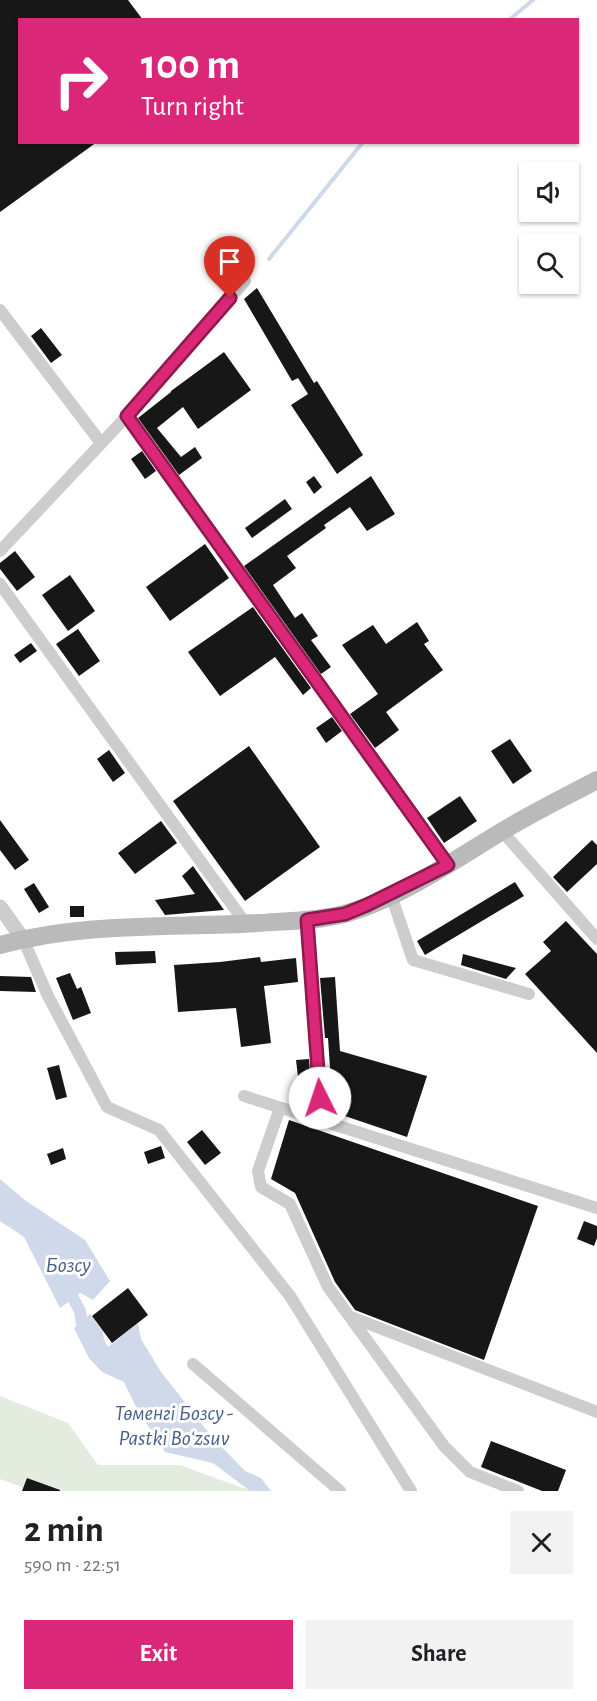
<!DOCTYPE html>
<meta charset="utf-8">
<style>
body{margin:0;font-family:"Alegreya Sans",sans-serif;background:#f2f2f2;color:#202124;height:100vh;display:flex;flex-direction:column;font-size:22px;white-space:nowrap}
*{box-sizing:border-box;margin:0}
p{font-size:20px;color:#757577}
.icon{flex:none;width:33px;height:33px;fill:none;stroke:currentColor;stroke-width:2;stroke-linecap:round;stroke-linejoin:round}
.map{position:relative;height:1491px;overflow:hidden}
.side{display:flex;flex-direction:column;background:#fff;flex:1}
.side>*{flex:none}
.guide{position:absolute;left:18px;top:18px;width:561px;height:126px;border-radius:0px;box-shadow:0 2px 4px #0004;background:#db2777;color:#fff;overflow:hidden}
.tools{position:absolute;left:519px;top:162px;display:grid;gap:12px}
.tools a{display:grid;place-items:center;width:60px;height:60px;border-radius:0px;background:#fff;box-shadow:0 2px 4px #0004;font-size:30px}
.pin{position:absolute;display:grid;place-items:center;width:51px;height:51px;color:#fff;margin:-62px -26px;border-radius:50% 50% 50% 0;rotate:-45deg;box-shadow:0 0 6px #0007}
.pin .icon{rotate:45deg}
.me{position:absolute;width:66px;margin:-33px;rotate:356deg;stroke-linejoin:round;filter:drop-shadow(0 0 4px #0008)}
.turn{display:flex;align-items:center;gap:21px;height:126px;padding:0 24px;font-size:27px}
.turn .icon{width:78px;height:78px;stroke-width:2.5}
.turn b{display:block;font-size:42px;line-height:51px}
.round{display:grid;place-items:center;flex:none;width:63px;height:63px;border-radius:0px;background:#f2f2f2}
.headline{display:flex;align-items:center;justify-content:space-between;height:102px;padding:0 24px}
h1{font-size:36px;font-weight:700;line-height:45px}
.primary-button{display:flex;gap:12px;margin-top:auto;padding:12px 24px}
.primary-button a{flex:1;height:69px;border-radius:0px;background:#db2777;color:#fff;font-size:24px;font-weight:700;line-height:69px;text-align:center}
.primary-button a+a{background:#f2f2f2;color:#202124}
.map>svg:first-child{display:block}
.green{fill:#e4ece0}
.water{fill:#cfd9e9}
.lines{fill:none;stroke-linecap:round;stroke-linejoin:round}
.stream{stroke:#cfd9e9;stroke-width:4}
.canal{stroke:#cfd9e9;stroke-width:12}
.building{fill:#171717}
.minor{stroke:#cdcdcd;stroke-width:12}
.tertiary{stroke:#cdcdcd;stroke-width:15}
.secondary{stroke:#bababa;stroke-width:18}
.route-casing{stroke:#8e194d;stroke-width:15}
.route{stroke:#db2777;stroke-width:10}
.labels{text-anchor:middle;dominant-baseline:central;stroke-width:6;stroke-linejoin:round;paint-order:stroke}
.water-label{font-size:22px;font-style:italic;fill:#46618b;stroke:#fff}
</style>
<div class="map">
<svg width="597" height="1491" viewBox="0 0 597 1491">
<rect width="100%" height="100%" fill="#fff"/>
<path class="green" d="M0,1396l68,27 30,42h82l71,26h-219l-32,-12z"/>
<path class="water" d="M0,1179l26,22 59,39 25,41 -17,19 -13,-7 -20,15 -36,-71 -24,-16z
M90,1314l13,18 1,8 4,7 30,-24 3,16 20,33 51,65 33,34 16,7 10,13h-21l-37,-28 -48,-11 -28,-43 -13,-27 -22,-10 -13,-14 -15,-30z"/>
<g class="lines">
<path class="stream" d="M509,20l24,-20
M269,259l94,-117"/>
<path class="canal" d="M66,1285l14,26 3,20 3,3"/>
</g>
<path class="building" d="M0,0h128l15,20h-123v122h77l-97,70z
M257,288l57,95 3,-2 46,74 -26,19 -46,-69 17,-11 -10,-16 -6,3 -48,-82z
M41,328l21,27 -11,8 -20,-27z
M224,352l27,38 -53,39 -15,-22 -26,21 24,29 14,-10 7,11 -23,17 -41,-57 33,-26v-1z
M142,451l14,20 -11,8 -14,-20z
M314,476l8,11 -8,7 -8,-12z
M371,476l24,38 -28,17 -17,-24 -26,18 2,3 -39,28 9,12 -23,17 22,33 7,-5 16,23 -7,4 20,27 -10,7 -77,-108z
M285,499l7,10 -40,29 -7,-10z
M205,544l24,34 -59,43 -24,-34z
M15,551l20,26 -18,14 -17,-22v-6z
M70,575l25,36 -27,20 -26,-36z
M253,607l58,81 -8,7 -28,-38 -55,39 -32,-44z
M417,622l12,19 -5,3 19,26 -57,42 13,18 -24,18 -25,-34 28,-20 -36,-49 31,-20 13,19z
M78,629l22,32 -21,15 -23,-32z
M31,643l6,8 -17,12 -6,-8z
M332,717l10,14 -16,12 -10,-15z
M510,739l22,32 -19,13 -22,-33z
M249,746l71,101 -75,54 -72,-100z
M109,750l16,23 -12,9 -16,-23z
M460,796l17,25 -33,22 -17,-25z
M0,820l29,40 -14,10 -15,-20z
M161,821l16,22 -42,31 -17,-21z
M592,840l5,5v19l-30,28 -14,-15z
M193,866l31,44 -59,5 -10,-15 40,-6 -13,-18z
M515,882l9,14 -99,59 -8,-14z
M34,883l15,24 -10,6 -15,-24z
M70,906h14v11h-14z
M566,921l31,33v99l-72,-79 26,-23 -8,-9z
M155,951l1,12 -40,2 -1,-13z
M463,954l53,14 -10,11 -45,-14z
M260,957l1,5 35,-4 2,24 -34,4 7,57 -30,4 -5,-39 -58,4 -4,-47 46,-3z
M70,973l7,16 4,-2 10,26 -18,7 -17,-42z
M0,976l31,1 5,15 -36,-1z
M335,977l5,74 87,25 -20,61 -74,-25 -5,-74h-3l-5,-60z
M309,1059l2,25 -12,1 -3,-25z
M59,1065l8,32 -11,3 -9,-32z
M289,1120l249,86 -54,154 -129,-50 -20,-28 -40,-89 -24,-14z
M202,1130l19,23 -16,12 -18,-23z
M161,1146l4,12 -17,6 -4,-12z
M63,1148l3,11 -15,6 -4,-11z
M584,1221l13,5v12l-3,8 -17,-7z
M128,1288l20,27 -36,28 -20,-27z
M491,1441l75,29 -8,21h-16l-61,-24z
M27,1478l33,12v1h-38z"/>
<g class="lines">
<path class="minor" d="M0,310l101,133
M127,416l321,449
M0,551l127,-135 118,-135
M0,584l246,340
M502,831l95,108
M391,895l22,65 116,34
M307,920l15,200
M23,939l25,57 59,111 52,23 131,166 121,195
M244,1096l353,112
M280,1108l-22,63 3,16 29,17 38,83 116,159 26,26 48,19
M351,1317l246,95
M193,1364l147,127"/>
<path class="tertiary" d="M0,907l23,32"/>
<path class="secondary" d="M0,945c84,-23 172,-17 258,-22 29,-2 58,-2 86,-9 53,-14 110,-54 157,-82 31,-19 64,-35 96,-52"/>
</g>
<g class="lines">
<defs>
<path id="route" d="M230,298l-103,118 321,449 -81,40 -22,9 -38,6 13,178"/>
</defs>
<use href="#route" class="route-casing"/>
<use href="#route" class="route"/>
</g>
<g class="labels">
<g class="water-label">
<text x="68" y="1265">Бозсу</text>
<text x="174" y="1413">Төменгі Бозсу -<tspan x="174" dy="25">Pastki Boʻzsuv</tspan></text>
</g>
</g>
</svg>
<div class="tools">
<a><svg class="icon" aria-label="sound" viewBox="0 0 24 24"><path d="M4 9h4l5-4v14l-5-4H4zM17 9q2 3 0 6"/></svg></a>
<a><svg class="icon" aria-label="search" viewBox="0 0 24 24"><circle cx="10" cy="10" r="6"/><path d="M15 15l6 6"/></svg></a>
</div>
<div class="pin" style="left:230px;top:298px;background:#d93025"><svg class="icon" aria-label="arrive" viewBox="0 0 24 24"><path d="M6 21V4h12l-3 4 3 4H6"/></svg></div>
<svg class="me" style="left:320px;top:1098px" viewBox="-20 -20 40 40"><circle r="19" fill="#fff"/><path d="M0-13L10 11 0 6-10 11z" fill="#db2777"/></svg>
<div class="guide">
<div class="turn"><svg class="icon" aria-label="right" viewBox="0 0 24 24"><path d="M7 20v-9h11M14 6l5 5-5 5"/></svg><div><b>100 m</b>Turn right</div></div>
</div>
</div>
<section class="side">
<div class="headline"><div><h1>2 min</h1><p>590 m · 22:51</p></div><a class="round"><svg class="icon" aria-label="close" viewBox="0 0 24 24"><path d="M6 6l12 12M18 6L6 18"/></svg></a></div>
<div class="primary-button"><a>Exit</a><a>Share</a></div>
</section>
